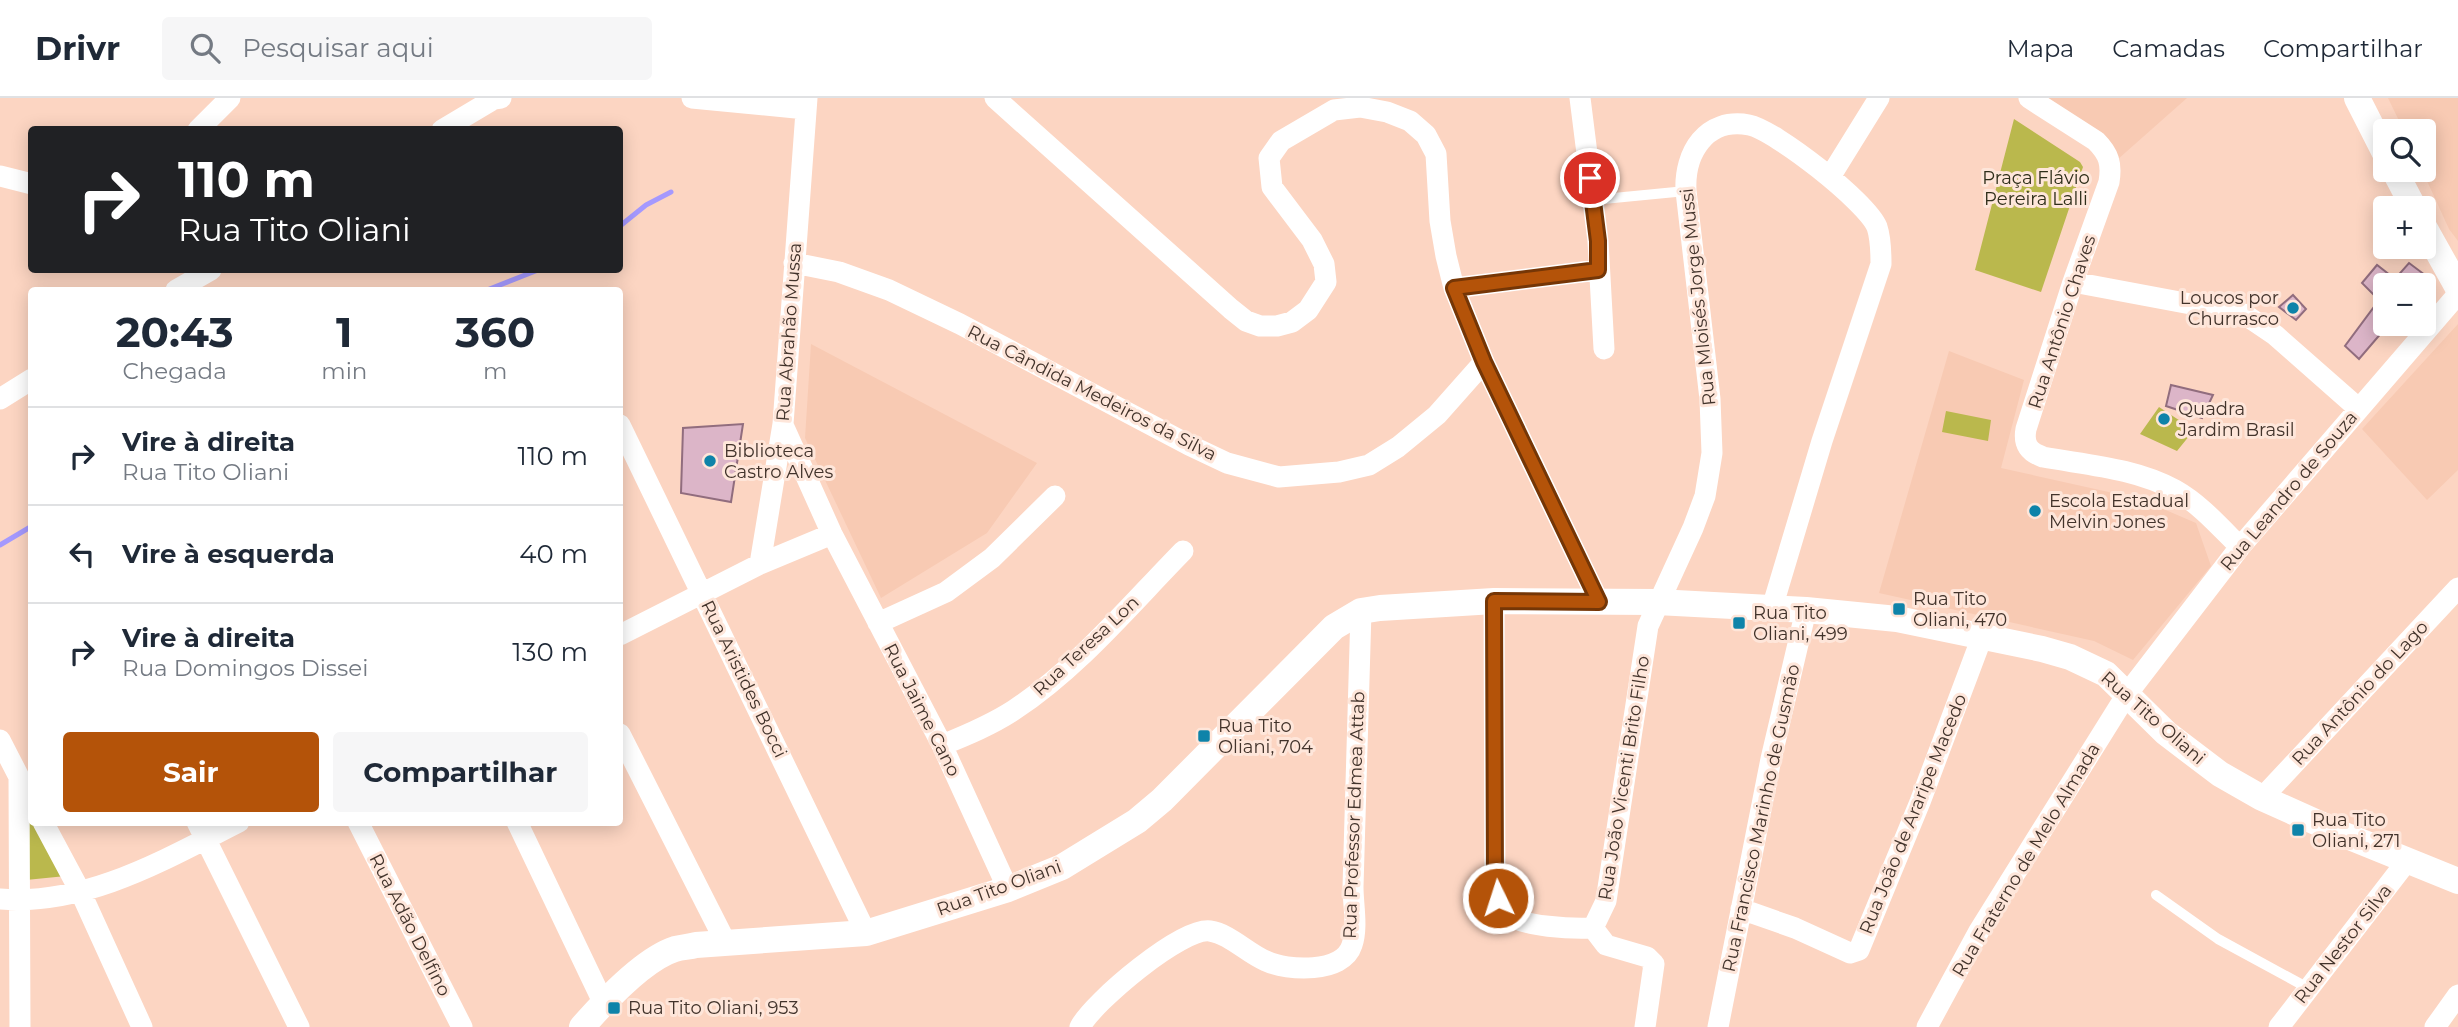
<!DOCTYPE html>
<html lang="pt">
<meta charset="utf-8">
<style>
body{margin:0;font-family:Montserrat,sans-serif;background:#f6f6f7;color:#1f2937;height:100vh;display:flex;flex-direction:column;font-size:26px;white-space:nowrap}
*{box-sizing:border-box;margin:0}
p{font-size:23px;color:#747a83}
.icon{flex:none;width:38px;height:38px;fill:none;stroke:currentColor;stroke-width:2;stroke-linecap:round;stroke-linejoin:round}
.map{position:relative;flex:1;overflow:hidden}
.side{position:absolute;left:28px;top:189px;width:595px;height:539px;display:flex;flex-direction:column;background:#fff;border-radius:7px;box-shadow:0 4px 18px #0003}
.side>*{flex:none}
.guide{position:absolute;left:28px;top:28px;width:595px;height:147px;border-radius:7px;box-shadow:0 4px 18px #0003;background:#202124;color:#fff;overflow:hidden}
.tools{position:absolute;left:2373px;top:21px;display:grid;gap:14px}
.tools a{display:grid;place-items:center;width:63px;height:63px;border-radius:7px;background:#fff;box-shadow:0 4px 18px #0003;font-size:35px}
.pin{position:absolute;display:grid;place-items:center;width:60px;height:60px;color:#fff;margin:-30px;border:4px solid #fff;border-radius:50%;box-shadow:0 2px 7px #0007}
.me{position:absolute;width:77px;margin:-38px;rotate:356deg;stroke-linejoin:round;filter:drop-shadow(0 0 5px #0008)}
.turn{display:flex;align-items:center;gap:24px;height:147px;padding:0 35px;font-size:32px}
.turn .icon{width:91px;height:91px;stroke-width:2.5}
.turn b{display:block;font-size:49px;line-height:60px}
.eta{display:flex;justify-content:space-evenly;align-items:center;height:119px;text-align:center}
.eta b{font-size:42px;font-weight:700;line-height:49px}
.action{display:flex;gap:14px;margin-top:auto;padding:14px 35px}
.action a{flex:1;height:80px;border-radius:7px;background:#b45309;color:#fff;font-size:28px;font-weight:700;line-height:80px;text-align:center}
.action a+a{background:#f6f6f7;color:#1f2937}
ul{padding:0;list-style:none}
li{display:flex;align-items:center;gap:21px;height:98px;padding:0 35px;border-top:2px solid #e0e1e3}
li div{flex:1}
li b{display:block;font-size:26px}
li em{font-style:normal}
header{display:flex;align-items:center;gap:42px;box-sizing:border-box;height:98px;padding:0 35px;background:#fff;border-bottom:2px solid #e0e1e3}
header strong{font-size:33px}
nav{display:flex;gap:38px;margin-inline-start:auto;font-size:24px}
.search{width:490px;height:63px;background:#f6f6f7;display:flex;align-items:center;gap:18px;box-sizing:border-box;padding:0 24px;border-radius:7px;color:#747a83;font-size:26px}
.map>svg:first-child{display:block}
.built{fill:#f8cab3}
.green{fill:#bab84d}
.lines{fill:none;stroke-linecap:round;stroke-linejoin:round}
.stream{stroke:#a599fe;stroke-width:5}
.building{fill:#dcb5c8;stroke:#916d7e;stroke-width:2}
.service{stroke:#fff;stroke-width:10}
.minor{stroke:#fff;stroke-width:21}
.tertiary{stroke:#fff;stroke-width:26}
.route-casing{stroke:#753606;stroke-width:18}
.route{stroke:#b45309;stroke-width:12}
.poi-dot{fill:#0e83a9;stroke:#fee6da;stroke-width:2.5}
.labels{text-anchor:middle;dominant-baseline:central;stroke-width:6;stroke-linejoin:round;paint-order:stroke}
.park-label{font-size:18px;fill:#2e2d19;stroke:#fee6da}
.street-label{font-size:18px;fill:#42332b;stroke:#fee6da}
.poi-label{font-size:18px;fill:#42332b;stroke:#fee6da;text-anchor:start}
</style>
<header>
<strong>Drivr</strong>
<div class="search"><svg class="icon" aria-label="search" viewBox="0 0 24 24"><circle cx="10" cy="10" r="6"/><path d="M15 15l6 6"/></svg>Pesquisar aqui</div>
<nav><a>Mapa</a><a>Camadas</a><a>Compartilhar</a></nav>
</header>
<div class="map">
<svg width="2458" height="929" viewBox="0 0 2458 929">
<rect width="100%" height="100%" fill="#fcd5c2"/>
<path class="built" d="M2038,0h149l-70,62z
M2388,0h70v143l-9,-12 -27,-59h2v-39h-20z
M2458,226v146l-31,30 -65,-71z
M811,246l226,119 -50,70 -106,65 -76,-160z
M1949,253l75,29 -23,88 139,31 56,24 15,43 -78,94 -39,-19 -215,-48z"/>
<path class="green" d="M2014,21l66,43 3,5 -42,125 -66,-22z
M2159,309l35,23 -17,21 -37,-17z
M1946,313l45,9 -3,21 -46,-9z
M26,698l5,10 1,16 8,1 26,53 -40,4z"/>
<g class="lines">
<path class="stream" d="M620,128l26,-21 25,-13
M487,192l51,-20
M0,447l32,-19"/>
</g>
<path class="building" d="M2409,165l20,15 -7,7h-37v39h4l-30,35 -14,-13 34,-46 -17,-17 15,-18 18,14z
M2293,197l13,14 -10,11 -17,-13z
M2171,287l42,10 -11,23 -36,-12z
M743,326l-12,78 -50,-9 2,-65z"/>
<g class="lines">
<path class="service" d="M1593,102l93,-9
M2156,797l62,44 90,49"/>
<path class="minor" d="M692,0l114,11
M995,0l236,211 15,12 14,5h17l15,-4 16,-12 18,-28 -2,-18 -12,-24 -40,-53 -3,-29 12,-17 53,-31 26,-3 27,5 23,9 16,14 10,19 4,67 6,35 8,32 30,74 115,240
M1580,0l18,143 6,108
M2029,0l67,43c13,13 16,23 13,41l-36,100 -47,147c-3,16 3,23 17,28 44,8 92,11 132,33 25,14 45,37 65,57
M198,32l32,-32
M442,32l52,-31 7,-1
M0,78l32,8
M1830,79l49,-79
M794,165l45,9 50,18 71,34 229,121 38,18 52,14 60,-5 30,-7 29,-18 39,-32 47,-53
M2073,184l171,32 31,21 84,74
M1454,190l144,-18
M176,192l35,-20
M0,301l32,-20
M620,327l246,508
M783,327l49,109 110,211 66,144
M760,466l72,-30
M1494,503l1,288c3,8 7,19 13,25 14,13 65,15 85,14l13,-27 42,-275 45,-98 12,-32 7,-43 -2,-54 -24,-208c-2,-38 20,-74 63,-66 26,5 118,77 128,102 4,12 4,25 4,37l-59,177 -50,167
M878,525l68,-31 46,-34 63,-62
M620,537l140,-71 23,-140 24,-326
M620,636l106,209
M0,642l19,37 1,250
M942,647c25,-10 49,-20 72,-35 64,-42 116,-105 169,-159
M2262,700l196,-210
M43,724l38,71 61,134
M197,724l102,205
M358,724l104,205
M517,724l86,180
M0,801c86,7 164,-39 239,-77
M1741,811l54,19 55,25 9,-3 61,-148 62,-165
M1593,830l13,17 41,12 7,7 -9,63
M1080,929c13,-25 102,-100 130,-96 20,3 37,22 56,30 21,10 77,13 86,-16 6,-18 1,-40 1,-58l8,-276
M1718,929l53,-268 35,-149
M1927,929l52,-96 148,-237 113,-147 218,-253
M2279,929l128,-166
M2435,929l23,-32"/>
<path class="tertiary" d="M2357,0l28,55
M2394,72l20,38
M2424,129l34,61
M582,929c21,-24 62,-68 93,-78 7,-2 14,-2 21,-4l170,-12 142,-44 54,-22 75,-46 25,-21 172,-173 27,-16 19,-3 114,-7 163,1 149,8 91,9 145,30 28,8 36,17 60,59 54,41 42,24 85,38 111,45"/>
</g>
<g class="lines">
<defs>
<path id="route" d="M1498,800l-3,-9 -1,-288 105,1 -115,-240 -30,-74 144,-18v-29l-8,-63"/>
</defs>
<use href="#route" class="route-casing"/>
<use href="#route" class="route"/>
</g>
<g class="poi-dot">
<circle cx="2293" cy="210" r="7"/>
<circle cx="2164" cy="321" r="7"/>
<circle cx="710" cy="363" r="7"/>
<circle cx="2035" cy="413" r="7"/>
<rect x="1892" y="504" width="14" height="14" rx="3.5"/>
<rect x="1732" y="518" width="14" height="14" rx="3.5"/>
<rect x="1197" y="631" width="14" height="14" rx="3.5"/>
<rect x="2291" y="725" width="14" height="14" rx="3.5"/>
<rect x="607" y="903" width="14" height="14" rx="3.5"/>
</g>
<g class="labels">
<g class="park-label">
<text x="2036" y="80">Praça Flávio<tspan x="2036" dy="21">Pereira Lalli</tspan></text>
</g>
<g class="street-label">
<text transform="translate(1698 199) rotate(-96)">Rua Mloisés Jorge Mussi</text>
<text transform="translate(2062 224) rotate(-72)">Rua Antônio Chaves</text>
<text transform="translate(789 234) rotate(-86)">Rua Abrahão Mussa</text>
<text transform="translate(1092 295) rotate(27)">Rua Cândida Medeiros da Silva</text>
<text transform="translate(2289 393) rotate(-50)">Rua Leandro de Souza</text>
<text transform="translate(1086 548) rotate(-43)">Rua Teresa Lon</text>
<text transform="translate(744 581) rotate(64)">Rua Aristides Bocci</text>
<text transform="translate(2360 595) rotate(-47)">Rua Antônio do Lago</text>
<text transform="translate(922 612) rotate(63)">Rua Jaime Cano</text>
<text transform="translate(2153 620) rotate(41)">Rua Tito Oliani</text>
<text transform="translate(1624 680) rotate(-81)">Rua João Vicenti Brito Filho</text>
<text transform="translate(1913 716) rotate(-68)">Rua João de Araripe Macedo</text>
<text transform="translate(1354 717) rotate(-88)">Rua Professor Edmea Attab</text>
<text transform="translate(1761 720) rotate(-78)">Rua Francisco Marinho de Gusmão</text>
<text transform="translate(2026 762) rotate(-59)">Rua Fraterno de Melo Almada</text>
<text transform="translate(999 790) rotate(-20)">Rua Tito Oliani</text>
<text transform="translate(410 827) rotate(63)">Rua Adão Delfino</text>
<text transform="translate(2343 846) rotate(-52)">Rua Nestor Silva</text>
</g>
<g class="poi-label">
<text x="2279" y="200" text-anchor="end">Loucos por<tspan x="2279" dy="21">Churrasco</tspan></text>
<text x="2178" y="311">Quadra<tspan x="2178" dy="21">Jardim Brasil</tspan></text>
<text x="724" y="353">Biblioteca<tspan x="724" dy="21">Castro Alves</tspan></text>
<text x="2049" y="403">Escola Estadual<tspan x="2049" dy="21">Melvin Jones</tspan></text>
<text x="1913" y="501">Rua Tito<tspan x="1913" dy="21">Oliani, 470</tspan></text>
<text x="1753" y="515">Rua Tito<tspan x="1753" dy="21">Oliani, 499</tspan></text>
<text x="1218" y="628">Rua Tito<tspan x="1218" dy="21">Oliani, 704</tspan></text>
<text x="2312" y="722">Rua Tito<tspan x="2312" dy="21">Oliani, 271</tspan></text>
<text x="628" y="910">Rua Tito Oliani, 953</text>
</g>
</g>
</svg>
<div class="tools">
<a><svg class="icon" aria-label="search" viewBox="0 0 24 24"><circle cx="10" cy="10" r="6"/><path d="M15 15l6 6"/></svg></a>
<a>+</a>
<a>−</a>
</div>
<div class="pin" style="left:1590px;top:80px;background:#d93025"><svg class="icon" aria-label="arrive" viewBox="0 0 24 24"><path d="M6 21V4h12l-3 4 3 4H6"/></svg></div>
<svg class="me" style="left:1498px;top:800px" viewBox="-20 -20 40 40"><circle r="17" fill="#b45309" stroke="#fff" stroke-width="3"/><path d="M0-11L8 9 0 5-8 9z" fill="#fff"/></svg>
<div class="guide">
<div class="turn"><svg class="icon" aria-label="right" viewBox="0 0 24 24"><path d="M7 20v-9h11M14 6l5 5-5 5"/></svg><div><b>110 m</b>Rua Tito Oliani</div></div>
</div>
<section class="side">
<div class="eta">
<div><b>20:43</b><p>Chegada</p></div>
<div><b>1</b><p>min</p></div>
<div><b>360</b><p>m</p></div>
</div>
<ul>
<li><svg class="icon" aria-label="right" viewBox="0 0 24 24"><path d="M7 20v-9h11M14 6l5 5-5 5"/></svg><div><b>Vire à direita</b><p>Rua Tito Oliani</p></div><em>110 m</em></li>
<li><svg class="icon" aria-label="left" viewBox="0 0 24 24"><path d="M17 20v-9H6M10 6l-5 5 5 5"/></svg><div><b>Vire à esquerda</b></div><em>40 m</em></li>
<li><svg class="icon" aria-label="right" viewBox="0 0 24 24"><path d="M7 20v-9h11M14 6l5 5-5 5"/></svg><div><b>Vire à direita</b><p>Rua Domingos Dissei</p></div><em>130 m</em></li>
</ul>
<div class="action"><a>Sair</a><a>Compartilhar</a></div>
</section>
</div>
